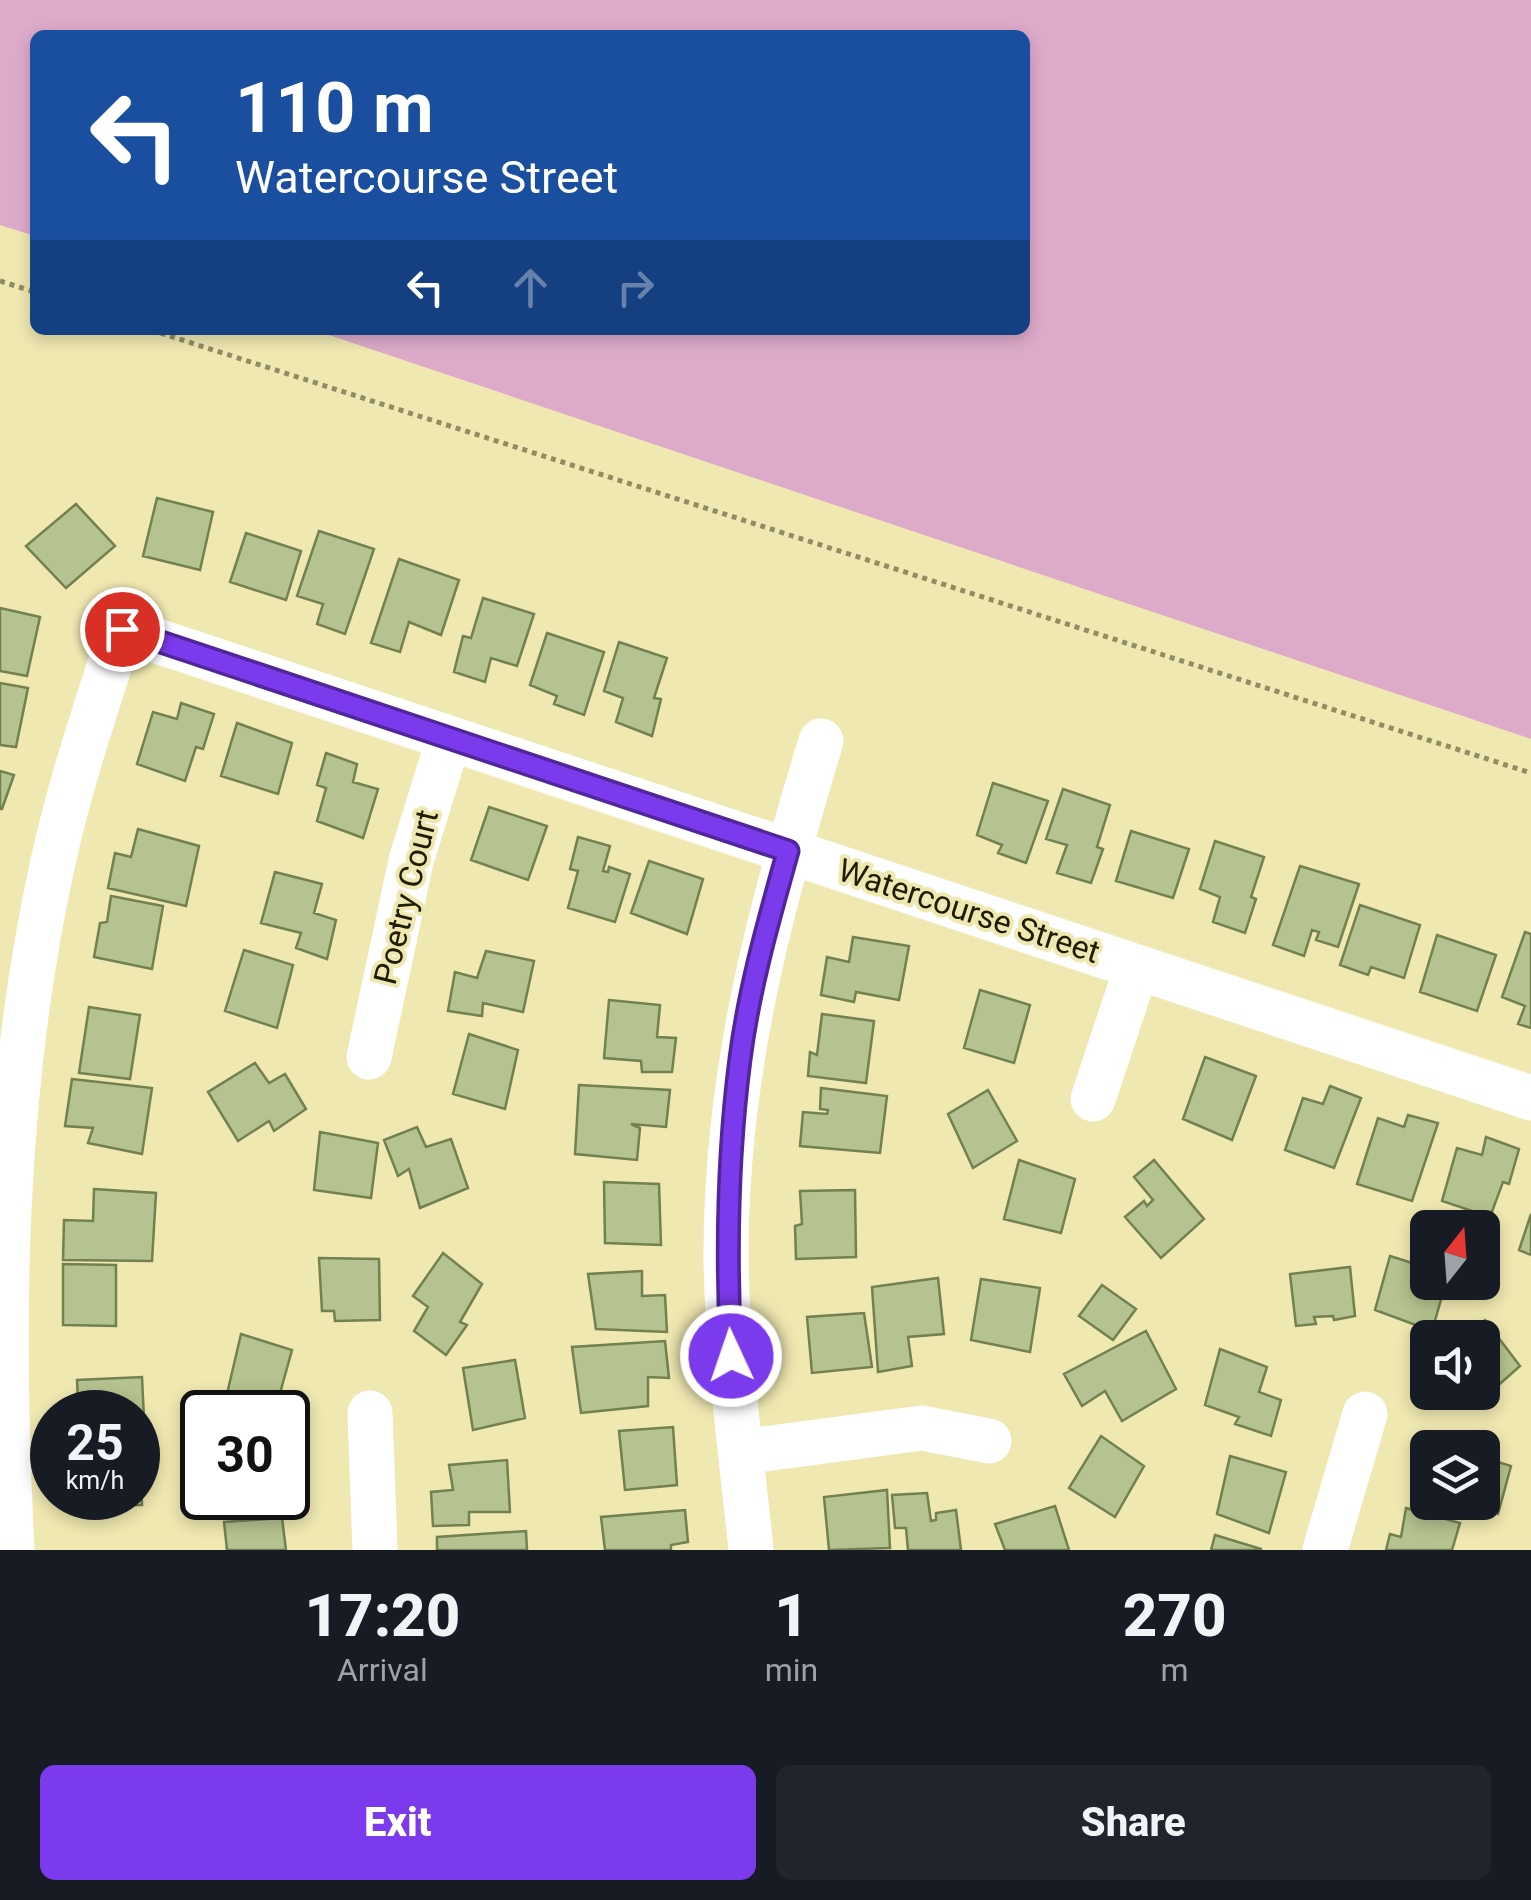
<!DOCTYPE html>
<style>
body{margin:0;font-family:Roboto,sans-serif;background:#20242c;color:#f1f3f6;height:100vh;display:flex;flex-direction:column;font-size:38px;white-space:nowrap}
*{box-sizing:border-box;margin:0}
p{font-size:32px;color:#9ea1a6}
.icon{flex:none;width:55px;height:55px;fill:none;stroke:currentColor;stroke-width:2;stroke-linecap:round;stroke-linejoin:round}
.map{position:relative;height:1550px;overflow:hidden}
.drawer{display:flex;flex-direction:column;background:#171b24;flex:1}
.drawer>*{flex:none}
.banner{position:absolute;left:30px;top:30px;width:1000px;height:305px;border-radius:15px;box-shadow:0 5px 15px #0003;background:#1a4fa0;color:#fff;overflow:hidden}
.needle{width:65px;rotate:17deg}
.controls{position:absolute;left:1410px;top:1210px;display:grid;gap:20px}
.controls a{display:grid;place-items:center;width:90px;height:90px;border-radius:15px;background:#171b24;box-shadow:0 5px 15px #0003;font-size:50px}
.speed{position:absolute;left:30px;top:1390px;display:flex;gap:20px;font-size:50px;font-weight:700;text-align:center}
.speed>*{display:grid;place-content:center;width:130px;height:130px;border-radius:50%;background:#171b24;box-shadow:0 5px 15px #0003;line-height:1}
.speed small{font-size:25px;font-weight:400}
.speed .limit{border:5px solid #111;border-radius:15px;background:#fff;color:#111}
.pin{position:absolute;display:grid;place-items:center;width:85px;height:85px;color:#fff;margin:-42px;border:5px solid #fff;border-radius:50%;box-shadow:0 2px 10px #0007}
.me{position:absolute;width:110px;margin:-55px;rotate:357deg;stroke-linejoin:round;filter:drop-shadow(0 0 8px #0008)}
.turn{display:flex;align-items:center;gap:35px;height:210px;padding:0 40px;font-size:45px}
.turn .icon{width:130px;height:130px;stroke-width:2.5}
.turn b{display:block;font-size:70px;line-height:85px}
.lanes{display:flex;align-items:center;height:95px;padding:0 40px;background:#0003;justify-content:center;gap:50px;direction:ltr}
.lanes .off{opacity:.35}
.eta{display:flex;justify-content:space-evenly;align-items:center;height:170px;text-align:center}
.eta b{font-size:60px;font-weight:800;line-height:70px}
.cta{display:flex;gap:20px;margin-top:auto;padding:20px 40px}
.cta a{flex:1;height:115px;border-radius:15px;background:#7c3aed;color:#fff;font-size:40px;font-weight:800;line-height:115px;text-align:center}
.cta a+a{background:#20242c;color:#f1f3f6}
.map>svg:first-child{display:block}
.green{fill:#ddaaca}
.building{fill:#b4c38f;stroke:#73804f;stroke-width:2.5}
.lines{fill:none;stroke-linecap:round;stroke-linejoin:round}
.path{stroke:#918c64;stroke-width:5;stroke-dasharray:5 5;stroke-linecap:butt}
.minor{stroke:#fff;stroke-width:45}
.route-casing{stroke:#51269a;stroke-width:25}
.route{stroke:#7c3aed;stroke-width:18}
.labels{text-anchor:middle;dominant-baseline:central;stroke-width:8;stroke-linejoin:round;paint-order:stroke}
.street-label{font-size:32px;fill:#201d07;stroke:#f0e8b1}
</style>
<div class="map">
<svg width="1531" height="1550" viewBox="0 0 1531 1550">
<rect width="100%" height="100%" fill="#f0e8b1"/>
<path class="green" d="M0,0h1531v739l-1217,-409h711v-295h-990v201l-35,-11z"/>
<path class="building" d="M157,498l56,14 -13,58 -57,-14z
M76,504l39,42 -49,42 -40,-42z
M319,531l55,18 -29,85 -28,-10 6,-20 -26,-8z
M246,533l55,18 -15,49 -56,-18z
M399,559l60,21 -18,55 -32,-13 -9,30 -29,-9z
M483,598l51,16 -17,52 -26,-8 -6,24 -31,-10 9,-36 8,2z
M0,608l40,9 -13,59 -27,-5z
M547,633l57,19 -20,63 -30,-11 3,-8 -27,-11z
M619,642l48,16 -13,40 7,1 -9,37 -36,-14 7,-24 -19,-7z
M0,683l28,5 -12,59 -16,-2z
M181,703l33,11 -11,35 -7,-2 -11,34 -48,-17 16,-52 24,7z
M237,723l55,20 -14,51 -57,-18z
M326,753l31,11 -4,18 25,7 -15,49 -46,-17 9,-33 -9,-3z
M0,771l14,4 -12,34h-2z
M993,783l55,18 -22,62 -28,-10 4,-8 -25,-10z
M1063,789l47,16 -13,42 6,2 -12,34 -34,-10 10,-28 -21,-6z
M489,807l58,19 -19,54 -57,-20z
M138,829l61,17 -13,60 -78,-18 7,-35 16,4z
M1131,831l58,18 -16,49 -57,-17z
M578,837l32,9 -7,25 5,1 1,-5 21,7 -15,48 -47,-14 10,-37 -8,-2z
M1215,841l49,16 -13,40 5,2 -11,34 -32,-11 7,-25 -20,-8z
M649,861l54,18 -16,55 -56,-21z
M1300,866l59,18 -21,63 -22,-7 3,-8 -7,-2 -8,26 -31,-11z
M275,872l47,12 -8,29 22,7 -9,39 -31,-11 5,-15 -40,-10z
M111,896l52,10 -11,63 -58,-12 6,-34 7,-1z
M1360,905l60,20 -16,53 -33,-11 -3,8 -28,-10z
M1525,932l6,2v94l-13,-4 7,-18 -23,-9z
M1437,935l59,20 -19,56 -57,-19z
M853,937l56,9 -10,54 -43,-8 -2,10 -33,-7 6,-38 22,5z
M244,950l49,15 -16,63 -52,-17z
M486,951l48,10 -11,51 -40,-9 -1,13 -34,-5 7,-39 22,6z
M980,990l50,15 -16,58 -50,-15z
M609,1000l51,5 -3,32 19,1 -4,34h-30l-1,-11 -37,-3z
M89,1007l51,8 -10,64 -51,-6z
M822,1014l52,7 -8,62 -58,-7 2,-24 7,3z
M469,1034l49,16 -13,59 -52,-15z
M1205,1057l51,19 -24,64 -49,-21z
M255,1063l14,20 16,-9 21,35 -32,22 -5,-10 -31,20 -30,-49z
M72,1079l80,9 -10,66 -54,-11 5,-15 -28,-2z
M579,1085l91,5 -4,37 -35,-3 9,4 -3,32 -62,-6z
M1330,1086l31,12 -27,70 -49,-18 18,-52 20,6z
M821,1088l66,8 -7,57 -80,-7 3,-34 24,2 1,-4 -8,-1z
M988,1090l29,51 -44,27 -25,-54z
M1408,1115l30,8 -26,78 -55,-17 21,-66 26,9z
M417,1127l9,20 25,-8 17,49 -48,20 -11,-39 -11,7 -14,-36z
M320,1132l58,11 -7,55 -57,-8z
M1486,1137l33,12 -10,35 -6,-2 -13,35 -48,-16 15,-53 25,7z
M1019,1160l56,19 -14,54 -57,-14z
M1154,1160l50,59 -43,39 -36,-41 19,-16 3,5 6,-6 -19,-23z
M604,1182l55,2 2,61 -56,-2z
M94,1189l62,4 -4,68 -89,-1 1,-40 29,1z
M855,1190l1,67 -60,2 -1,-33 7,-2 -2,-33z
M1531,1214v41l-12,-5z
M443,1253l39,31 -22,38 7,3 -21,30 -32,-24 14,-24 -15,-11z
M1390,1256l38,12v14h18l-14,49 -57,-21z
M319,1258l60,1 1,61 -45,1 -1,-10h-12z
M63,1264l53,1v61l-53,-1z
M1350,1267l5,49 -21,4 -1,-4 -19,1 2,7 -20,2 -6,-52z
M642,1271v25l23,-1 2,37 -71,-3 -8,-55z
M938,1278l6,56 -36,3 4,29 -34,6 -6,-85z
M981,1279l59,9 -10,64 -59,-12z
M1102,1285l34,24 -23,31 -34,-24z
M864,1313l8,54 -60,6 -5,-56z
M1485,1320l35,46 -44,39 -10,-13h16v-54h-17z
M1146,1331l30,58 -54,32 -17,-30 -23,15 -18,-32z
M241,1334l51,16 -17,61 -48,-17z
M665,1341l4,37 -21,-1v29l-67,7 -9,-66z
M1220,1349l47,18 -8,25 22,8 -10,36 -36,-12 4,-7 -34,-12z
M515,1360l10,58 -52,12 -10,-62z
M142,1377l3,62h-7v-27h-74v-4l22,-2v-5h-8l-1,-21z
M673,1427l4,58 -52,5 -6,-59z
M1101,1436l43,30 -29,51 -46,-29z
M140,1450l2,55 -48,1 -1,-8h45z
M1230,1456l56,16 -17,61 -52,-19z
M1482,1457l29,9 -13,48 -39,-12h23z
M507,1460l3,52h-41v13l-36,1 -2,-34 22,-2 -4,-25z
M1428,1483v19h29l-4,12 -31,-10z
M887,1490l3,58 -61,2 -5,-53z
M927,1493l4,28 5,-1v-7l20,-3 5,40h-53l-2,-22h-11l-3,-33z
M1055,1506l14,44h-64l-10,-26z
M1406,1508l54,15 -8,27h-66l4,-16 11,3z
M685,1510l3,32 -17,3v5h-66l-4,-33z
M282,1518l4,32h-59l-3,-28z
M526,1531l1,19h-90v-13z
M1215,1535l46,14v1h-50z"/>
<g class="lines">
<path class="path" d="M0,281l35,11
M151,330l1380,443"/>
<path class="minor" d="M369,1057l42,-196 38,-123
M1093,1099l44,-132
M370,1413l5,137
M741,1452l181,-24 67,13
M12,1550c-12,-229 -9,-463 41,-688 17,-79 44,-156 68,-233l1410,469
M751,1550c-10,-98 -24,-197 -25,-295 0,-181 43,-343 95,-514
M1325,1550l40,-136"/>
</g>
<g class="lines">
<defs>
<path id="route" d="M122,629l666,222c-19,68 -39,137 -48,208 -13,100 -14,198 -9,297"/>
</defs>
<use href="#route" class="route-casing"/>
<use href="#route" class="route"/>
</g>
<g class="labels">
<g class="street-label">
<text transform="translate(406 897) rotate(-76)">Poetry Court</text>
<text transform="translate(969 911) rotate(18)">Watercourse Street</text>
</g>
</g>
</svg>
<div class="controls">
<a><svg class="needle" viewBox="-14 -14 28 28"><path d="M0-13l5 13h-10z" fill="#e53935"/><path d="M0 13l5-13h-10z" fill="#9ea1a6"/></svg></a>
<a><svg class="icon" aria-label="sound" viewBox="0 0 24 24"><path d="M4 9h4l5-4v14l-5-4H4zM17 9q2 3 0 6"/></svg></a>
<a><svg class="icon" aria-label="layers" viewBox="0 0 24 24"><path d="M12 4l9 5-9 5-9-5zM3 14l9 5 9-5"/></svg></a>
</div>
<div class="speed"><div>25<small>km/h</small></div><div class="limit">30</div></div>
<div class="pin" style="left:122px;top:629px;background:#d93025"><svg class="icon" aria-label="arrive" viewBox="0 0 24 24"><path d="M6 21V4h12l-3 4 3 4H6"/></svg></div>
<svg class="me" style="left:731px;top:1356px" viewBox="-20 -20 40 40"><circle r="17" fill="#7c3aed" stroke="#fff" stroke-width="3"/><path d="M0-11L8 9 0 5-8 9z" fill="#fff"/></svg>
<div class="banner">
<div class="turn"><svg class="icon" aria-label="left" viewBox="0 0 24 24"><path d="M17 20v-9H6M10 6l-5 5 5 5"/></svg><div><b>110 m</b>Watercourse Street</div></div>
<div class="lanes"><svg class="icon" aria-label="left" viewBox="0 0 24 24"><path d="M17 20v-9H6M10 6l-5 5 5 5"/></svg><svg class="icon off" aria-label="ahead" viewBox="0 0 24 24"><path d="M12 20V5M6 11l6-6 6 6"/></svg><svg class="icon off" aria-label="right" viewBox="0 0 24 24"><path d="M7 20v-9h11M14 6l5 5-5 5"/></svg></div>
</div>
</div>
<section class="drawer">
<div class="eta">
<div><b>17:20</b><p>Arrival</p></div>
<div><b>1</b><p>min</p></div>
<div><b>270</b><p>m</p></div>
</div>
<div class="cta"><a>Exit</a><a>Share</a></div>
</section>
